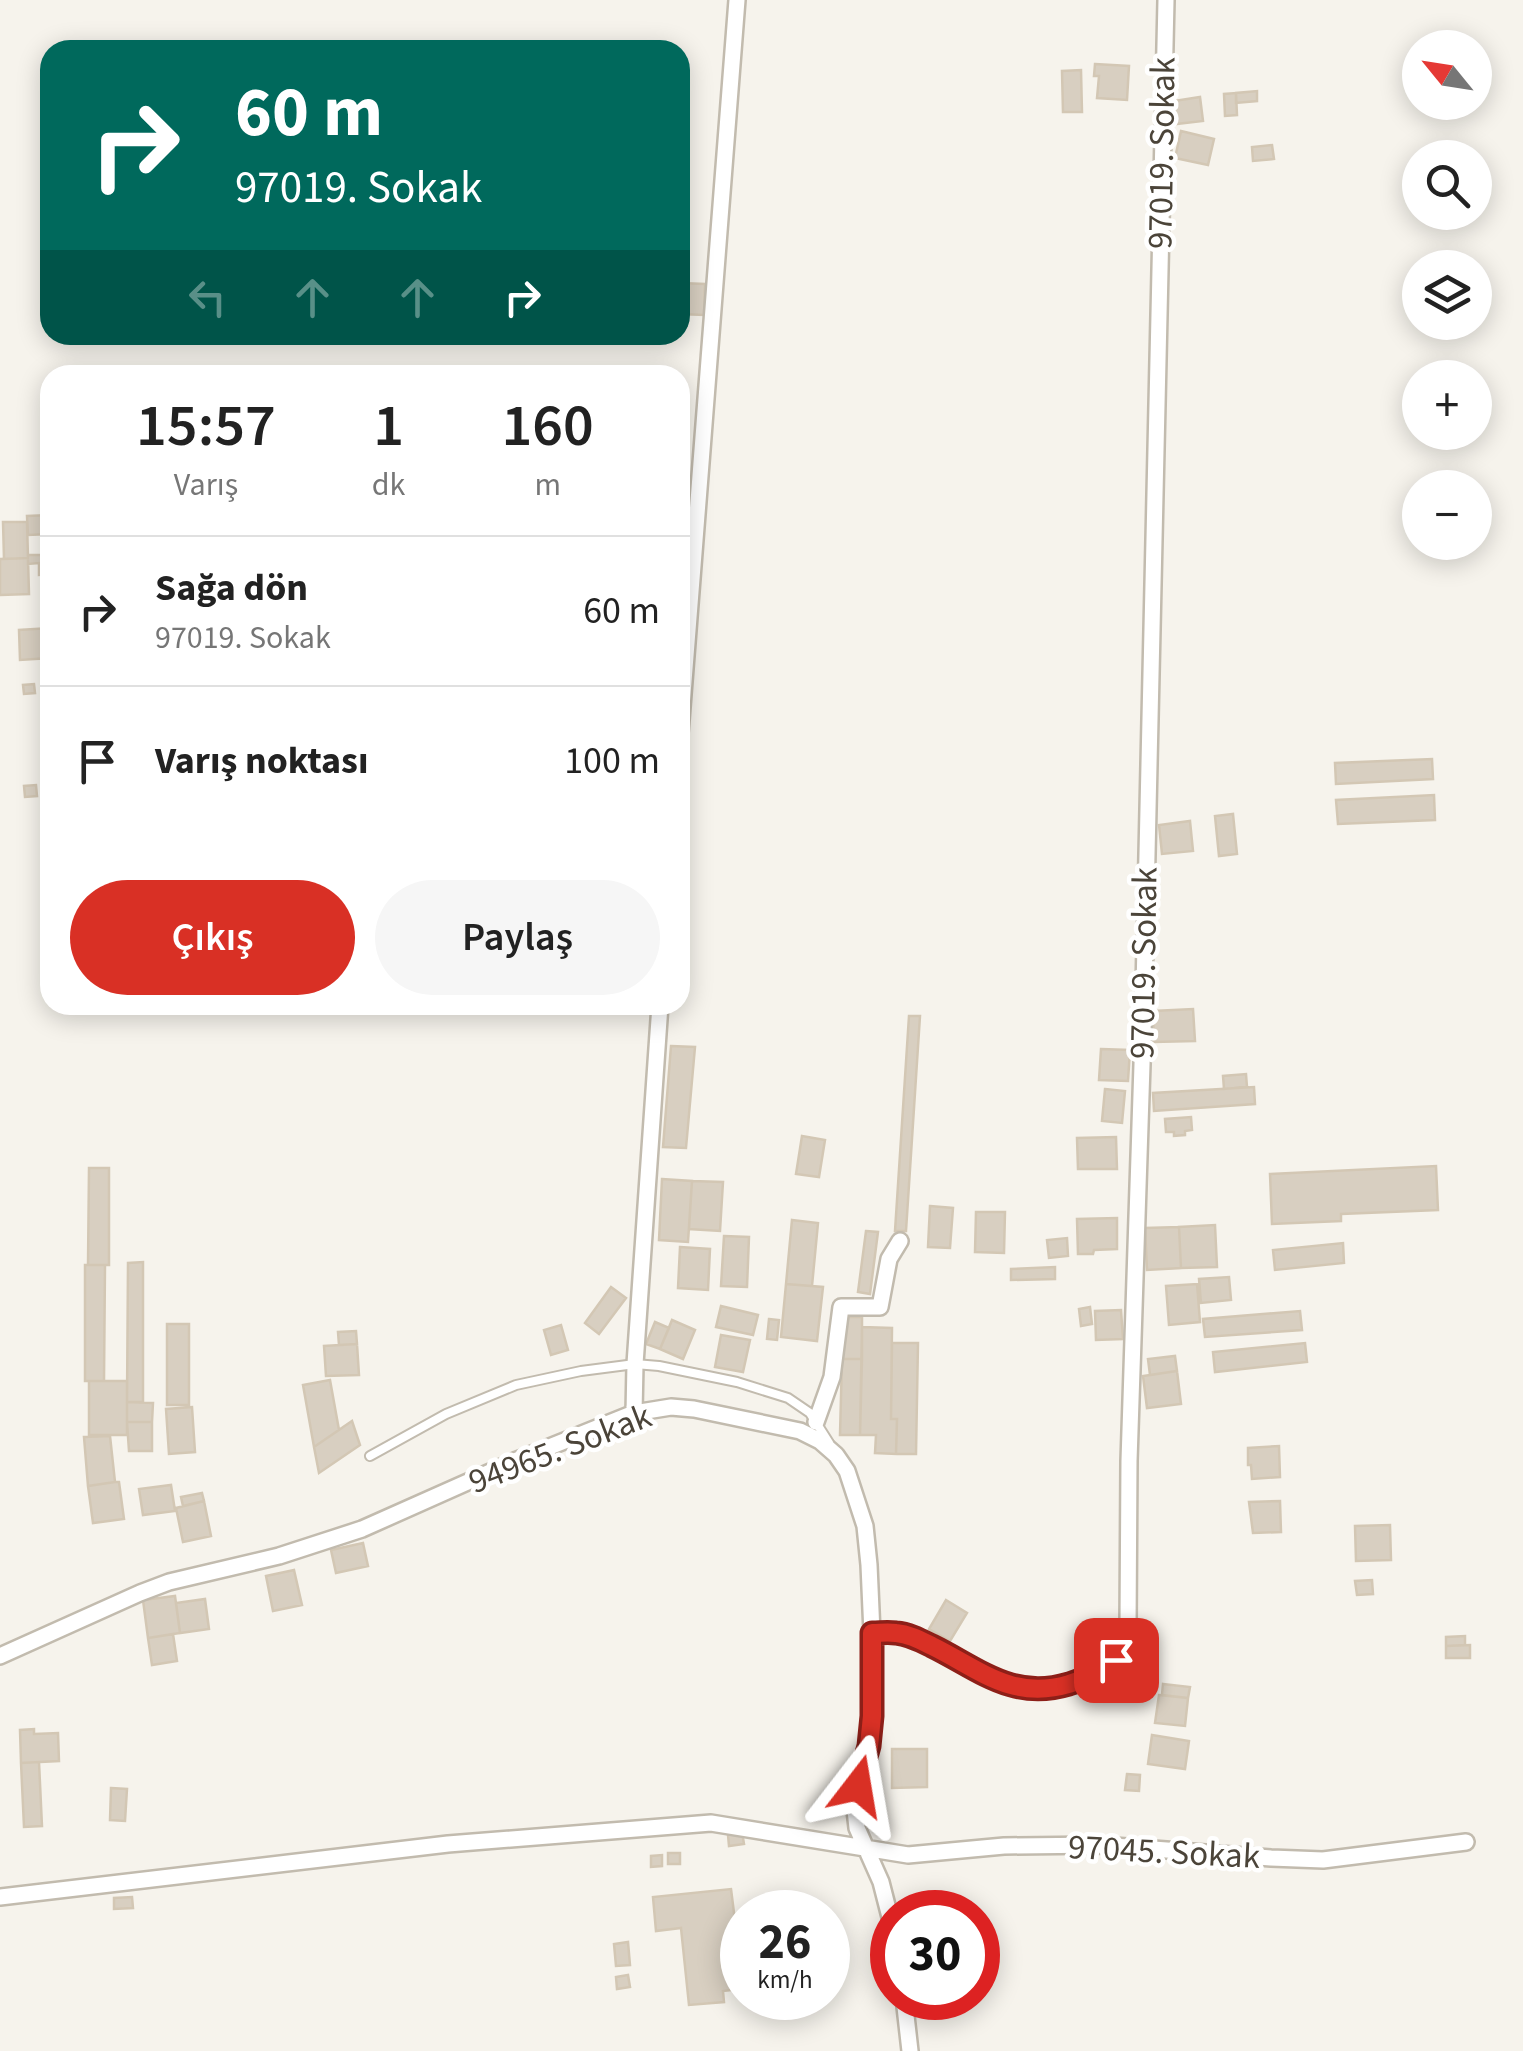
<!DOCTYPE html>
<html lang="tr">
<meta charset="utf-8">
<style>
body{margin:0;font-family:"Source Sans 3",sans-serif;background:#f6f6f6;color:#222;height:100vh;display:flex;flex-direction:column;font-size:38px;white-space:nowrap}
*{box-sizing:border-box;margin:0}
p{font-size:32px;color:#767676}
.icon{flex:none;width:55px;height:55px;fill:none;stroke:currentColor;stroke-width:2;stroke-linecap:round;stroke-linejoin:round}
.map{position:relative;flex:1;overflow:hidden}
.sheet{position:absolute;left:40px;top:365px;width:650px;height:650px;display:flex;flex-direction:column;background:#fff;border-radius:30px;box-shadow:0 5px 25px #0003}
.sheet>*{flex:none}
.hud{position:absolute;left:40px;top:40px;width:650px;height:305px;border-radius:30px;box-shadow:0 5px 25px #0003;background:#00695c;color:#fff;overflow:hidden}
.needle{width:65px;rotate:300deg}
.tools{position:absolute;left:1402px;top:30px;display:grid;gap:20px}
.tools a{display:grid;place-items:center;width:90px;height:90px;border-radius:50%;background:#fff;box-shadow:0 5px 25px #0003;font-size:50px}
.speed{position:absolute;left:720px;top:1890px;display:flex;gap:20px;font-size:50px;font-weight:700;text-align:center}
.speed>*{display:grid;place-content:center;width:130px;height:130px;border-radius:50%;background:#fff;box-shadow:0 5px 25px #0003;line-height:1}
.speed small{font-size:25px;font-weight:400}
.speed .limit{border:15px solid #d22;background:#fff;color:#111}
.pin{position:absolute;display:grid;place-items:center;width:85px;height:85px;color:#fff;margin:-42px;border-radius:20px;box-shadow:0 5px 15px #0006}
.me{position:absolute;width:110px;margin:-55px;rotate:14deg;stroke-linejoin:round;filter:drop-shadow(0 0 8px #0008)}
.turn{display:flex;align-items:center;gap:35px;height:210px;padding:0 30px;font-size:45px}
.turn .icon{width:130px;height:130px;stroke-width:2.5}
.turn b{display:block;font-size:70px;line-height:85px}
.lanes{display:flex;align-items:center;height:95px;padding:0 30px;background:#0003;justify-content:center;gap:50px;direction:ltr}
.lanes .off{opacity:.35}
.eta{display:flex;justify-content:space-evenly;align-items:center;height:170px;text-align:center}
.eta b{font-size:60px;font-weight:600;line-height:70px}
.action{display:flex;gap:20px;margin-top:auto;padding:20px 30px}
.action a{flex:1;height:115px;border-radius:60px;background:#d93025;color:#fff;font-size:40px;font-weight:600;line-height:115px;text-align:center}
.action a+a{background:#f6f6f6;color:#222}
ul{padding:0;list-style:none}
li{display:flex;align-items:center;gap:30px;height:150px;padding:0 30px;border-top:2px solid #e0e0e0}
li div{flex:1}
li b{display:block;font-size:38px}
li em{font-style:normal}
.map>svg:first-child{display:block}
.building{fill:#d8cfc1;stroke:#d3c7b4;stroke-width:2.5}
.lines{fill:none;stroke-linecap:round;stroke-linejoin:round}
.service-casing{stroke:#c2bbae;stroke-width:12}
.minor-casing{stroke:#c2bbae;stroke-width:20}
.service{stroke:#fff;stroke-width:8}
.minor{stroke:#fff;stroke-width:15}
.route-casing{stroke:#8d1f18;stroke-width:25}
.route{stroke:#d93025;stroke-width:18}
.labels{text-anchor:middle;dominant-baseline:central;stroke-width:9;stroke-linejoin:round;paint-order:stroke}
.street-label{font-size:35px;fill:#4b4439;stroke:#fff}
</style>
<div class="map">
<svg width="1523" height="2051" viewBox="0 0 1523 2051">
<rect width="100%" height="100%" fill="#f6f3ec"/>
<path class="building" d="M1095,64l34,2 -2,34 -30,-2 2,-22h-5z
M1081,70l1,42h-19l-1,-41z
M1257,91v10l-21,2v-10z
M1236,93l1,22 -12,1 -1,-22z
M1200,97l3,24 -27,3 -2,-23z
M1181,131l33,8 -6,26 -33,-7z
M1272,145l2,14 -21,2 -1,-14z
M680,283l25,1 -1,31 -24,-1z
M50,515v19l-22,1 -1,-19z
M3,522h24l1,36 -24,1z
M28,555h22v19l-11,1v-12l-11,1z
M28,558l1,36 -29,1v-36z
M50,628v30l-30,2 -1,-30z
M34,684l1,9 -11,1 -1,-9z
M1432,759l1,20 -97,5 -1,-21z
M36,785l1,11 -12,1 -1,-11z
M1434,795l1,25 -97,4 -2,-24z
M1233,814l4,40 -18,2 -4,-40z
M1190,821l3,30 -31,3 -3,-29z
M1193,1009l2,32 -41,1 -1,-31z
M909,1016h11l-14,215h-11z
M671,1046l24,1 -9,101 -23,-1z
M1101,1049l29,1 -2,31 -29,-1z
M1246,1074l1,13 -23,2 -1,-13z
M1254,1087l1,17 -101,7 -1,-18z
M1105,1089l20,2 -3,32 -20,-2z
M1191,1117l1,13 -7,1v4l-11,1v-4h-8l-1,-13z
M802,1136l23,4 -6,37 -23,-3z
M1116,1137l1,32h-39l-1,-31z
M1436,1166l2,44 -97,4v7l-69,3 -2,-50z
M89,1168h20v97h-21z
M662,1179l30,2 -4,61 -29,-2z
M692,1181l31,1 -3,49 -31,-2z
M930,1206l23,2 -3,40 -22,-1z
M976,1212h29l-1,41 -29,-1z
M1117,1218v31l-23,1 -1,4h-15l-1,-35z
M792,1220l26,3 -6,63 -26,-2z
M1215,1225l2,42 -36,1 -2,-41z
M1179,1227l2,41 -34,2 -2,-42z
M866,1231l12,1 -8,62 -12,-2z
M724,1236l25,1 -2,50 -26,-1z
M1067,1238l1,18 -19,2 -2,-18z
M1343,1243l1,20 -69,7 -2,-20z
M680,1247l30,2 -2,41 -30,-2z
M143,1262v140h-16l1,-139z
M85,1265h20l-1,116h-19z
M1055,1267v12l-44,1v-11z
M1229,1277l2,23 -30,3 -2,-24z
M786,1284l37,3 -6,54 -36,-4z
M1197,1284l3,38 -31,3 -3,-39z
M611,1287l15,11 -27,36 -14,-11z
M721,1306l37,9 -5,20 -37,-8z
M1090,1307l2,17 -11,2 -2,-17z
M1121,1310l2,29 -27,1 -1,-29z
M1300,1311l2,19 -97,7 -2,-18z
M843,1317h19v42h-20z
M769,1319l10,1 -2,20 -10,-1z
M672,1320l23,10 -12,29 -23,-10z
M655,1322l14,6 -9,21 -14,-5z
M167,1324h22v81h-22z
M561,1325l7,25 -17,5 -7,-25z
M862,1327l30,1 -1,91h6l-1,35 -21,-1 1,-18h-16z
M356,1331l1,13 -18,1 -1,-13z
M721,1335l29,5 -7,32 -28,-5z
M892,1343h26l-2,111h-20l1,-35h-6z
M1305,1343l2,19 -92,10 -2,-20z
M357,1344l2,31 -33,1 -2,-30z
M1175,1356l2,15 -27,4 -2,-16z
M842,1359h20l-2,76h-20z
M1177,1371l4,33 -34,4 -4,-32z
M330,1380l9,50 -25,17 -11,-62z
M89,1381h38v54h-38z
M127,1402l26,1 -1,19h-25z
M192,1407l3,45 -26,2 -3,-45z
M352,1421l8,24 -41,28 -5,-26z
M127,1422h25v29h-23z
M110,1436l5,46 -27,4 -4,-49z
M1279,1446l1,31 -28,2 -1,-14h-3v-17z
M115,1482h4l5,37 -31,4 -5,-37z
M171,1485l4,26 -32,4 -4,-26z
M202,1493l2,8 -21,5 -2,-9z
M204,1501l7,35 -28,6 -7,-34z
M1280,1501l1,31 -28,1 -4,-31z
M1390,1525l1,35 -35,1 -1,-35z
M363,1543l5,23 -32,7 -5,-23z
M294,1570l8,35 -29,6 -7,-35z
M1372,1580l1,14 -16,1 -2,-14z
M175,1596l5,37 -32,5 -5,-38z
M205,1599l4,30 -29,4 -4,-30z
M946,1600l21,13 -17,28 -21,-12z
M173,1634l4,27 -25,4 -4,-27z
M1465,1636v9l-19,1v-9z
M1470,1645v13h-24v-12z
M1163,1684l27,3 -2,11 -26,-3z
M1159,1695l29,3 -3,28 -30,-3z
M34,1729v5l24,-1 1,28 -38,2 -1,-33z
M1152,1735l37,6 -4,28 -37,-5z
M892,1749h35v38l-35,1z
M39,1762l3,64 -18,1 -3,-64z
M1127,1774l13,1 -1,16 -14,-1z
M111,1788l16,1 -2,32 -15,-1z
M742,1832l2,12 -15,2 -1,-11z
M668,1853h12v11h-12z
M662,1855v11l-11,1v-11z
M731,1889l6,48 -10,1 5,52 -9,1 1,11 -35,3 -8,-77 -25,3 -3,-34z
M132,1897l1,11 -19,1v-11z
M628,1942l2,23 -14,1 -2,-22z
M628,1975l2,12 -13,2 -1,-12z"/>
<g class="lines">
<defs>
<path id="service" d="M370,1456l76,-42 70,-29 65,-14 54,-7 24,2 78,16 51,16 22,15 19,30"/>
<path id="minor" d="M680,733l57,-733
M634,1413l1,-49 25,-359
M816,1422l16,-45 9,-70h39l9,-48 11,-18
M872,1633c14,0 26,-1 39,3 42,13 75,52 121,53 19,1 36,-5 54,-11 25,-9 37,-23 42,-50l1,-167 14,-427 23,-1034
M0,1656l140,-63 29,-11 110,-26 83,-27 155,-69 117,-47 37,-6 23,2 106,22 20,10 16,14 11,16 18,55 4,39 3,68v83l-3,30 -12,40 -2,24 2,18 24,54 11,43
M0,1897l448,-53 263,-21 197,32 96,-9 97,-1 170,13 52,2 143,-18
M904,1998l6,53"/>
</defs>
<use href="#service" class="service-casing"/>
<use href="#minor" class="minor-casing"/>
<use href="#service" class="service"/>
<use href="#minor" class="minor"/>
</g>
<g class="lines">
<defs>
<path id="route" d="M858,1786l11,-40 3,-30v-83c8,0 16,-1 24,0 13,1 24,7 36,13 47,23 80,55 137,38 18,-6 33,-11 47,-24"/>
</defs>
<use href="#route" class="route-casing"/>
<use href="#route" class="route"/>
</g>
<g class="labels">
<g class="street-label">
<text transform="translate(1162 153) rotate(-89)">97019. Sokak</text>
<text transform="translate(1144 963) rotate(-89)">97019. Sokak</text>
<text transform="translate(560 1449) rotate(-21)">94965. Sokak</text>
<text transform="translate(1164 1852) rotate(3)">97045. Sokak</text>
</g>
</g>
</svg>
<div class="tools">
<a><svg class="needle" viewBox="-14 -14 28 28"><path d="M0-13l5 13h-10z" fill="#e53935"/><path d="M0 13l5-13h-10z" fill="#767676"/></svg></a>
<a><svg class="icon" aria-label="search" viewBox="0 0 24 24"><circle cx="10" cy="10" r="6"/><path d="M15 15l6 6"/></svg></a>
<a><svg class="icon" aria-label="layers" viewBox="0 0 24 24"><path d="M12 4l9 5-9 5-9-5zM3 14l9 5 9-5"/></svg></a>
<a>+</a>
<a>−</a>
</div>
<div class="speed"><div>26<small>km/h</small></div><div class="limit">30</div></div>
<div class="pin" style="left:1116px;top:1660px;background:#d93025"><svg class="icon" aria-label="arrive" viewBox="0 0 24 24"><path d="M6 21V4h12l-3 4 3 4H6"/></svg></div>
<svg class="me" style="left:858px;top:1786px" viewBox="-20 -20 40 40"><path d="M0-17L14 15 0 8-14 15z" fill="#d93025" stroke="#fff" stroke-width="4"/></svg>
<div class="hud">
<div class="turn"><svg class="icon" aria-label="right" viewBox="0 0 24 24"><path d="M7 20v-9h11M14 6l5 5-5 5"/></svg><div><b>60 m</b>97019. Sokak</div></div>
<div class="lanes"><svg class="icon off" aria-label="left" viewBox="0 0 24 24"><path d="M17 20v-9H6M10 6l-5 5 5 5"/></svg><svg class="icon off" aria-label="ahead" viewBox="0 0 24 24"><path d="M12 20V5M6 11l6-6 6 6"/></svg><svg class="icon off" aria-label="ahead" viewBox="0 0 24 24"><path d="M12 20V5M6 11l6-6 6 6"/></svg><svg class="icon" aria-label="right" viewBox="0 0 24 24"><path d="M7 20v-9h11M14 6l5 5-5 5"/></svg></div>
</div>
<section class="sheet">
<div class="eta">
<div><b>15:57</b><p>Varış</p></div>
<div><b>1</b><p>dk</p></div>
<div><b>160</b><p>m</p></div>
</div>
<ul>
<li><svg class="icon" aria-label="right" viewBox="0 0 24 24"><path d="M7 20v-9h11M14 6l5 5-5 5"/></svg><div><b>Sağa dön</b><p>97019. Sokak</p></div><em>60 m</em></li>
<li><svg class="icon" aria-label="arrive" viewBox="0 0 24 24"><path d="M6 21V4h12l-3 4 3 4H6"/></svg><div><b>Varış noktası</b></div><em>100 m</em></li>
</ul>
<div class="action"><a>Çıkış</a><a>Paylaş</a></div>
</section>
</div>
